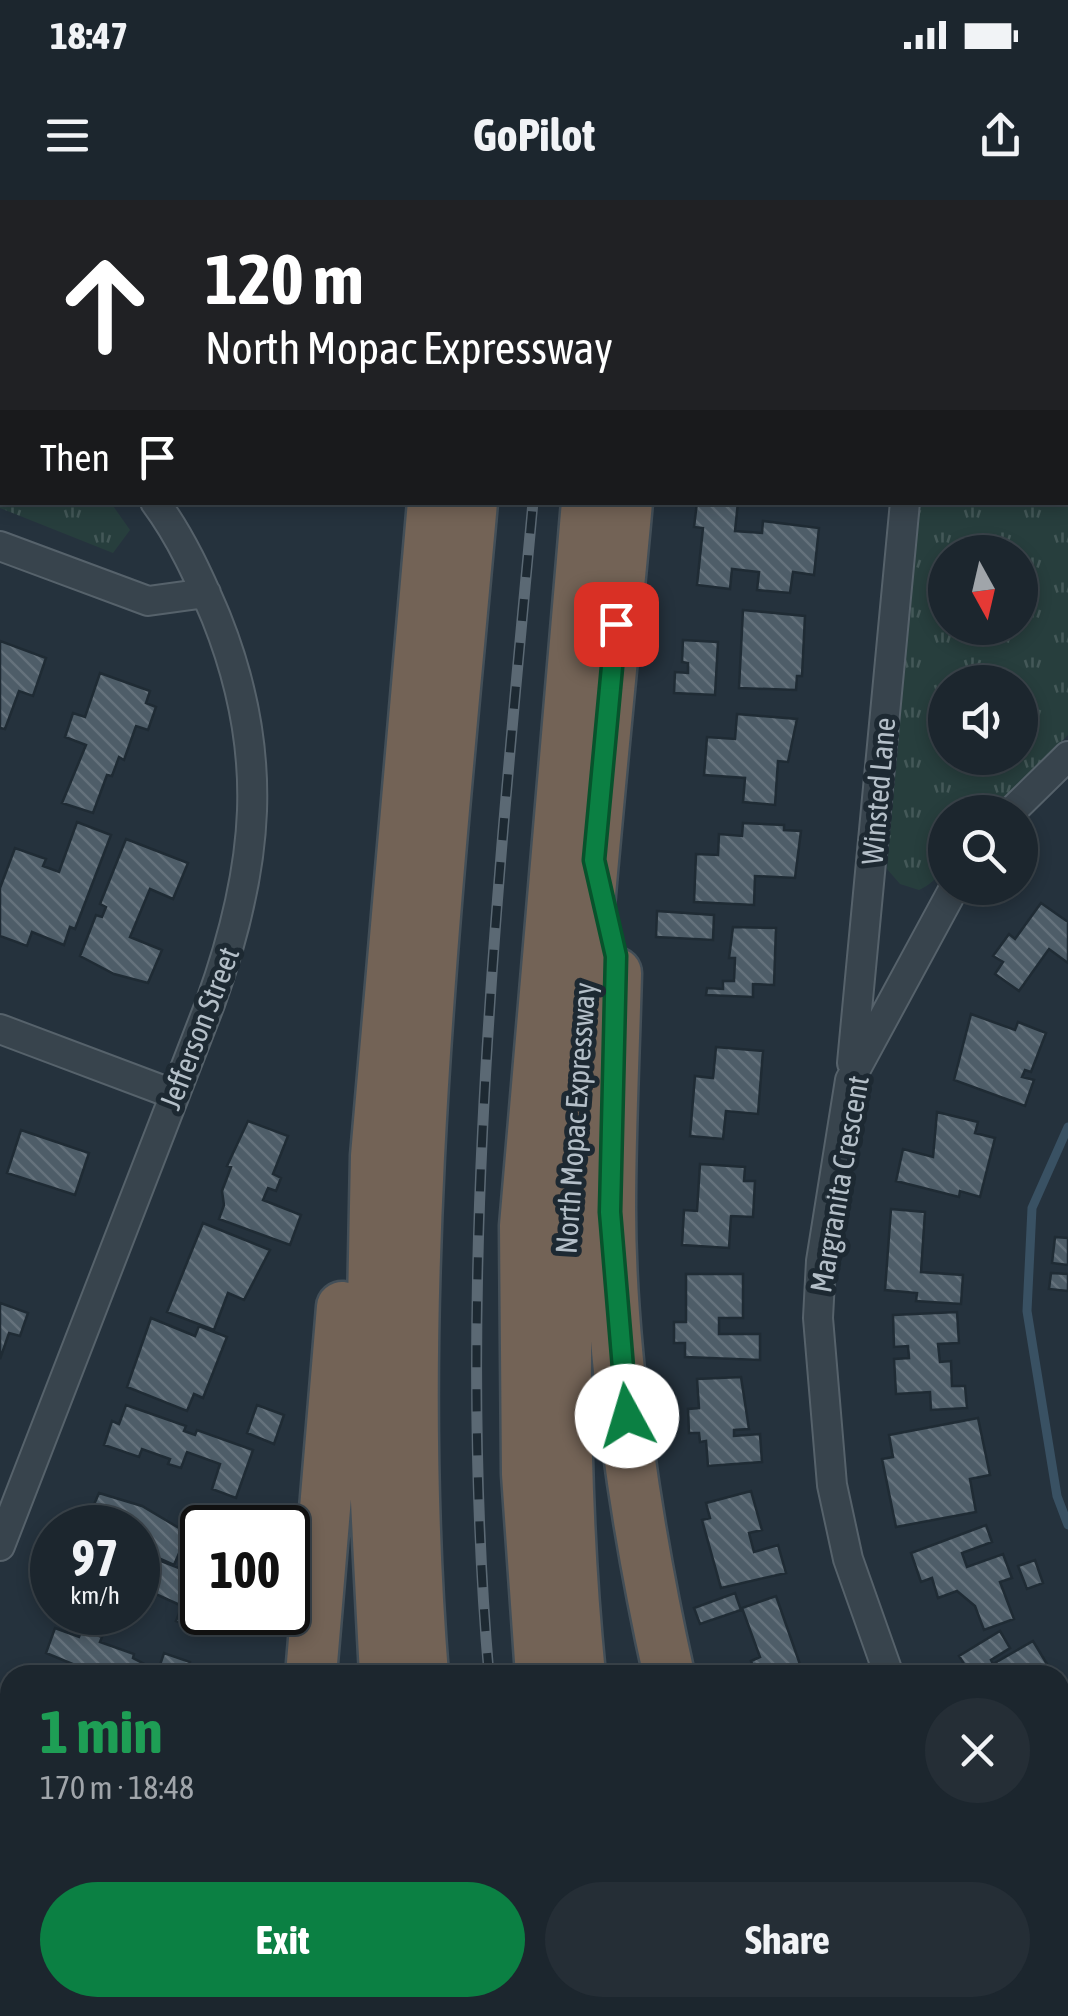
<!DOCTYPE html>
<meta charset="utf-8">
<style>
body{margin:0;font-family:"Asap Condensed",sans-serif;background:#252e36;color:#f1f3f6;height:100vh;display:flex;flex-direction:column;font-size:38px;white-space:nowrap}
*{box-sizing:border-box;margin:0}
p{font-size:32px;color:#a0a5aa}
.icon{flex:none;width:55px;height:55px;fill:none;stroke:currentColor;stroke-width:2;stroke-linecap:round;stroke-linejoin:round}
.map{position:relative;flex:1;overflow:hidden}
.sheet{position:absolute;left:0px;top:1465px;width:1070px;height:352px;display:flex;flex-direction:column;background:#1c262e;border-radius:30px 30px 0 0;box-shadow:0 5px 15px #0003,0 0 0 2px #3a434a}
.sheet>*{flex:none}
.guide{position:absolute;left:0px;top:0px;width:1070px;height:305px;box-shadow:0 5px 15px #0003,0 0 0 2px #3a434a;background:#202124;color:#fff;overflow:hidden}
.needle{width:65px;rotate:172deg}
.controls{position:absolute;left:928px;top:335px;display:grid;gap:20px}
.controls a{display:grid;place-items:center;width:110px;height:110px;border-radius:50%;background:#1c262e;box-shadow:0 5px 15px #0003,0 0 0 2px #3a434a;font-size:50px}
.speed{position:absolute;left:30px;top:1305px;display:flex;gap:20px;font-size:50px;font-weight:700;text-align:center}
.speed>*{display:grid;place-content:center;width:130px;height:130px;border-radius:50%;background:#1c262e;box-shadow:0 5px 15px #0003,0 0 0 2px #3a434a;line-height:1}
.speed small{font-size:25px;font-weight:400}
.speed .limit{border:5px solid #111;border-radius:15px;background:#fff;color:#111}
.pin{position:absolute;display:grid;place-items:center;width:85px;height:85px;color:#fff;margin:-42px;border-radius:20px;box-shadow:0 5px 15px #0006}
.me{position:absolute;width:110px;margin:-55px;rotate:354deg;stroke-linejoin:round;filter:drop-shadow(0 0 8px #0008)}
.turn{display:flex;align-items:center;gap:35px;height:210px;padding:0 40px;font-size:45px}
.turn .icon{width:130px;height:130px;stroke-width:2.5}
.turn b{display:block;font-size:70px;line-height:85px}
.then{display:flex;align-items:center;height:95px;padding:0 40px;background:#0003;gap:20px;font-size:38px}
.round{display:grid;place-items:center;flex:none;width:105px;height:105px;border-radius:52px;background:#252e36}
.summary{display:flex;align-items:center;justify-content:space-between;height:170px;padding:0 40px}
h1{font-size:60px;font-weight:700;line-height:75px;color:#1e9e55}
.cta{display:flex;gap:20px;margin-top:auto;padding:20px 40px}
.cta a{flex:1;height:115px;border-radius:60px;background:#0b8043;color:#fff;font-size:40px;font-weight:700;line-height:115px;text-align:center}
.cta a+a{background:#252e36;color:#f1f3f6}
.status{display:flex;justify-content:space-between;align-items:center;height:70px;padding:0 50px;background:#1c262e;direction:ltr}
.status svg{height:28px;fill:currentColor}
header{display:flex;justify-content:space-between;align-items:center;height:130px;padding:0 40px;background:#1c262e;font-size:45px;font-weight:700}
.map>svg:first-child{display:block}
.park{fill:url(#park-tufts);fill-rule:evenodd}
.lines{fill:none;stroke-linecap:round;stroke-linejoin:round}
.stream{stroke:#395163;stroke-width:9}
.building{fill:url(#building-back-hatch);stroke:#1f2b34;stroke-width:2.5}
.minor-casing{stroke:#56626b;stroke-width:32}
.motorway-casing{stroke:#434f58;stroke-width:55}
.minor{stroke:#38444d;stroke-width:28}
.motorway{stroke:#736356;stroke-width:50}
.rail-casing{stroke:#5b6974;stroke-width:11}
.rail{stroke:#1d2932;stroke-width:8;stroke-dasharray:22;stroke-linecap:butt}
.route-casing{stroke:#07532c;stroke-width:25}
.route{stroke:#0b8043;stroke-width:18}
.labels{text-anchor:middle;dominant-baseline:central;stroke-width:10;stroke-linejoin:round;paint-order:stroke}
.street-label{font-size:30px;fill:#b4bfc8;stroke:#1d2932}
</style>
<div class="status"><b>18:47</b><svg viewBox="0 0 49 12"><path d="M0 12V9h3v3zM5 12V6h3v6zM10 12V3h3v9zM15 12V0h3v12zM26 1h20v11H26zM47 4h2v5h-2z"/></svg></div>
<header><svg class="icon" aria-label="menu" viewBox="0 0 24 24"><path d="M4 6h16M4 12h16M4 18h16"/></svg>GoPilot<svg class="icon" aria-label="share" viewBox="0 0 24 24"><path d="M12 15V3M7 8l5-5 5 5M5 13v7h14v-7"/></svg></header>
<div class="map">
<svg width="1068" height="1816" viewBox="0 0 1068 1816">
<defs>
<pattern id="park-tufts" width="24" height="20" patternUnits="userSpaceOnUse" patternTransform="scale(2.5)"><rect width="24" height="20" fill="#273e3d"/><path d="M3 7l-1-3M5 7V3M7 7l1-3M15 17l-1-3M17 17v-4M19 17l1-3" fill="none" stroke="#445858"/></pattern>
<pattern id="building-back-hatch" width="6" height="6" patternUnits="userSpaceOnUse" patternTransform="scale(2.5)"><rect width="6" height="6" fill="#4e5d68"/><path d="M-1 5l2 2M0 0l6 6M5-1l2 2" fill="none" stroke="#65727c"/></pattern>
</defs>
<rect width="100%" height="100%" fill="#25323d"/>
<path class="park" d="M945,0h123v535l-76,77h-47c0,33 8,63 -26,78l-19,-6 -13,-15 32,-366 149,-1v-300zM945,352h75v76h-75zM945,482h75v76h-75z
M2,105v197l109,1 19,27 -17,23 -113,-45z"/>
<g class="lines">
<path class="stream" d="M1068,927l-36,81 -5,103 30,185 11,29
M1060,1662l8,-9
M922,1816l8,-8"/>
</g>
<path class="building" d="M697,302h41l-3,29 27,2 1,-12 56,7 -5,47 -21,-3 -3,21 -33,-3 2,-18 -27,-3 -2,20 -33,-4 6,-57 -9,-1z
M743,410l62,6 -3,60h-5l-1,14 -57,-2z
M683,440l35,2 -3,53 -41,-2 1,-21 13,1v-10l-6,-1z
M0,441l46,17 -13,38 -14,-5 -14,38 -5,-1z
M100,473l50,18 -4,12 10,4 -8,23 -12,-4 -12,34 -5,-3 -7,19 -5,-1 -14,38 -31,-10 24,-58 -21,-8 8,-24 12,4z
M737,514l60,5 -9,43 -10,-1 -3,44 -32,-3 2,-24 -41,-3 3,-38 28,2z
M77,622l34,13 -36,94 -5,-2 -6,18 -32,-13 -5,14 -27,-10v-48l15,-40 31,11 -3,7 16,6z
M743,623l41,2v5l17,1 -6,47 -40,-2 -1,29 -60,-3 2,-48 22,1 1,-21 23,2z
M126,639l62,24 -15,36 -23,-10 -20,48 32,13 -14,33 -34,-9 -34,-18 16,-41 6,2 4,-10 -6,-3z
M1041,703l27,19v41l-19,-14 -30,42 -24,-17 8,-12 -10,-6 16,-22 6,5z
M657,711l57,4 -1,25 -57,-3z
M733,727l43,1 -2,57 -21,-1v13l-47,-2 1,-7 16,1v-8h11l1,-23h-6z
M971,814l44,16 3,-8 28,11 -15,39 -6,-2 -3,7 12,3 -9,26 -71,-26z
M716,847l47,4 -5,63 -32,-3 -3,28 -33,-3 5,-60 18,2z
M937,912l41,10 -3,11 20,5 -15,59 -20,-6 -1,6 -63,-16 7,-32 30,8z
M248,921l40,15 -15,38 8,4 -5,13 -8,-3 -5,12 38,15 -11,30 -71,-26 5,-14 -2,-14 9,-24 -4,-1z
M21,930l68,23 -14,42 -68,-22z
M700,964l45,3 -1,14h11l-2,36 -22,-1 -2,32 -47,-3 2,-35 13,1z
M891,1009l34,3 -4,60 42,3 -2,29 -45,-3 1,-8 -32,-3z
M203,1023l67,27 -26,50 -16,-7 -14,37 -47,-18z
M1055,1037l13,1v27l-16,-2z
M1051,1073l17,1v17l-19,-2z
M686,1074h57v44h-24v16h41v26l-75,-3v-14h-11v-21h12z
M0,1103l28,10 -8,23 -11,-3 -9,26z
M957,1112l2,31 -21,1 2,18 11,-1 1,25h13l2,22 -36,2 -1,-18 -34,2 -2,-35 15,-1 -1,-12 -14,1 -1,-32z
M151,1118l44,18 4,-10 28,11 -24,61 -9,-4 -7,17 -60,-24z
M741,1177l8,52 -15,1v6l26,-2 2,28 -54,4 -2,-25 -6,1 -1,-9h-10l-1,-24 11,-1 -2,-29z
M126,1205l60,21 -2,5 11,4 2,-5 56,20 -17,48 -24,-9 8,-25 -33,-12 -6,16 -13,-4 2,-5 -28,-10 -3,8 -35,-12 8,-24 7,3z
M257,1205l27,10 -10,29 -27,-11z
M978,1218l12,57 -20,4 6,33 -80,15 -14,-68 11,-2 -4,-22z
M751,1291l11,39 -13,3 5,19 24,-7 8,28 -65,15 -19,-68 8,-2 -4,-15z
M99,1293l43,13 42,25 5,-13 22,10h-9v25l-19,-9 -9,21 -27,-12 2,-5 -11,-5v-15h-25l-24,-12z
M986,1325l6,17 -30,11 5,14 36,-13 9,24 -12,4 14,37 -30,11 -9,-24 -18,-15 -19,7 -6,-20 -11,4 -10,-29z
M138,1352l64,25v35h23l-4,11 -13,-5 -5,13 -27,-10 6,-15 -44,-20z
M1035,1360l8,23 -16,6 -9,-23z
M735,1393l6,17 -41,14 -6,-16z
M776,1396l26,74 -15,5h-31l-5,-14 9,-4 -18,-49z
M55,1428l24,9 3,-8 20,8 -2,5 34,12 -1,4 25,13 6,-18 26,9 -1,13h-90l-53,-22z
M1000,1431l10,17 -19,12 2,4 40,-23 20,33 -82,1 -12,-19z
M3,1519l7,3v56l-10,-4z
M0,1589l10,4v56l-10,-4z
M966,1808h79l8,6 -94,2z"/>
<g class="lines">
<defs>
<path id="minor" d="M18,0l1,2
M934,2v-2
M0,346l148,55 58,-8
M1011,612l57,-56
M0,829l173,65
M852,863l53,-561
M0,1346l210,-542c49,-136 61,-250 6,-387 -17,-40 -35,-80 -61,-115
M889,1475l-41,-116 -16,-74 -14,-167 3,-57 29,-181 104,-192
M1060,1715l8,6
M0,1794l10,4
M34,1808l23,8"/>
<path id="motorway" d="M459,2v-2
M499,2l1,-2
M615,2v-2
M654,2l1,-2
M616,773c-2,78 -6,157 -6,235 0,147 27,324 59,467
M311,1475l31,-368
M385,1475l-14,-270 5,-249 57,-654
M423,1475c-31,-392 14,-782 49,-1173
M541,1475l-14,-201 -2,-248 62,-724
M580,1475c-39,-392 11,-782 47,-1173
M307,1808v8
M420,1808l1,8
M461,1808l1,8
M586,1808l2,8
M625,1808l1,8
M755,1808l2,8"/>
</defs>
<use href="#minor" class="minor-casing"/>
<use href="#motorway" class="motorway-casing"/>
<use href="#minor" class="minor"/>
<use href="#motorway" class="motorway"/>
<defs>
<path id="rail" d="M561,2v-2
M489,1475c-34,-391 8,-783 44,-1173
M530,1808l2,8"/>
</defs>
<use href="#rail" class="rail-casing"/>
<use href="#rail" class="rail"/>
</g>
<g class="lines">
<defs>
<path id="route" d="M616,424l-22,236 22,96 -6,256 17,204"/>
</defs>
<use href="#route" class="route-casing"/>
<use href="#route" class="route"/>
</g>
<g class="labels">
<g class="street-label">
<text transform="translate(878 591) rotate(-85)">Winsted Lane</text>
<text transform="translate(199 828) rotate(-69)">Jefferson Street</text>
<text transform="translate(575 918) rotate(-86)">North Mopac Expressway</text>
<text transform="translate(839 984) rotate(-80)">Margranita Crescent</text>
</g>
</g>
</svg>
<div class="controls">
<a><svg class="needle" viewBox="-14 -14 28 28"><path d="M0-13l5 13h-10z" fill="#e53935"/><path d="M0 13l5-13h-10z" fill="#a0a5aa"/></svg></a>
<a><svg class="icon" aria-label="sound" viewBox="0 0 24 24"><path d="M4 9h4l5-4v14l-5-4H4zM17 9q2 3 0 6"/></svg></a>
<a><svg class="icon" aria-label="search" viewBox="0 0 24 24"><circle cx="10" cy="10" r="6"/><path d="M15 15l6 6"/></svg></a>
</div>
<div class="speed"><div>97<small>km/h</small></div><div class="limit">100</div></div>
<div class="pin" style="left:616px;top:424px;background:#d93025"><svg class="icon" aria-label="arrive" viewBox="0 0 24 24"><path d="M6 21V4h12l-3 4 3 4H6"/></svg></div>
<svg class="me" style="left:627px;top:1216px" viewBox="-20 -20 40 40"><circle r="19" fill="#fff"/><path d="M0-13L10 11 0 6-10 11z" fill="#0b8043"/></svg>
<div class="guide">
<div class="turn"><svg class="icon" aria-label="ahead" viewBox="0 0 24 24"><path d="M12 20V5M6 11l6-6 6 6"/></svg><div><b>120 m</b>North Mopac Expressway</div></div>
<div class="then">Then<svg class="icon" aria-label="arrive" viewBox="0 0 24 24"><path d="M6 21V4h12l-3 4 3 4H6"/></svg></div>
</div>
<section class="sheet">
<div class="summary"><div><h1>1 min</h1><p>170 m · 18:48</p></div><a class="round"><svg class="icon" aria-label="close" viewBox="0 0 24 24"><path d="M6 6l12 12M18 6L6 18"/></svg></a></div>
<div class="cta"><a>Exit</a><a>Share</a></div>
</section>
</div>
